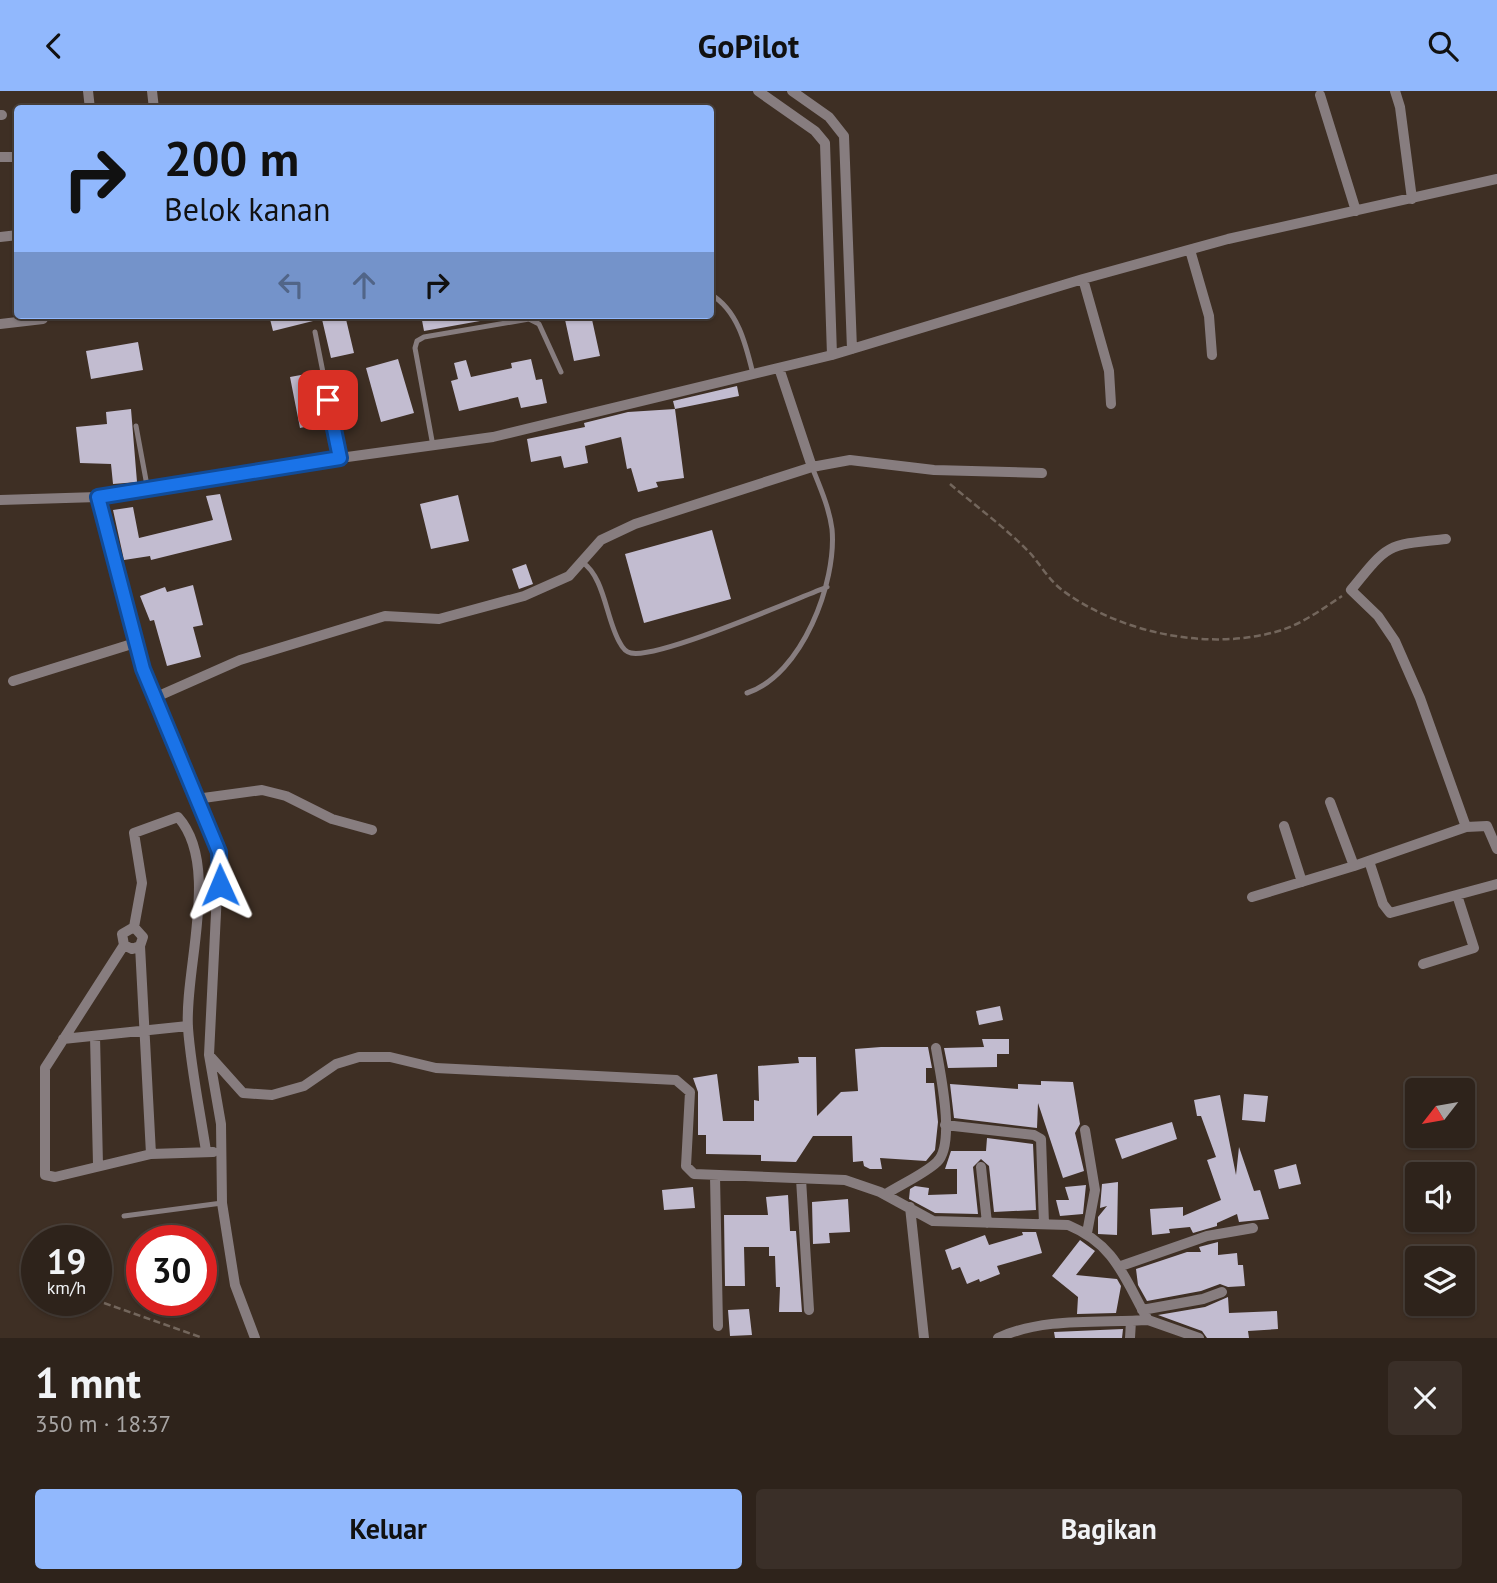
<!DOCTYPE html>
<html lang="id">
<meta charset="utf-8">
<style>
body{margin:0;font-family:"PT Sans",sans-serif;background:#3a2f28;color:#f1f3f6;height:100vh;display:flex;flex-direction:column;font-size:26px;white-space:nowrap}
*{box-sizing:border-box;margin:0}
p{font-size:23px;color:#a7a4a3}
.icon{flex:none;width:38px;height:38px;fill:none;stroke:currentColor;stroke-width:2;stroke-linecap:round;stroke-linejoin:round}
.map{position:relative;height:1247px;overflow:hidden}
.details{display:flex;flex-direction:column;background:#2e231b;flex:1}
.details>*{flex:none}
.top-card{position:absolute;left:14px;top:14px;width:700px;height:214px;border-radius:7px;box-shadow:0 2px 5px #0004,0 0 0 2px #49403a;background:#91b8fd;color:#111;overflow:hidden}
.needle{width:46px;rotate:239deg}
.controls{position:absolute;left:1405px;top:987px;display:grid;gap:14px}
.controls a{display:grid;place-items:center;width:70px;height:70px;border-radius:7px;background:#2e231b;box-shadow:0 2px 5px #0004,0 0 0 2px #49403a;font-size:35px}
.speed{position:absolute;left:21px;top:1134px;display:flex;gap:14px;font-size:35px;font-weight:700;text-align:center}
.speed>*{display:grid;place-content:center;width:91px;height:91px;border-radius:50%;background:#2e231b;box-shadow:0 2px 5px #0004,0 0 0 2px #49403a;line-height:1}
.speed small{font-size:18px;font-weight:400}
.speed .limit{border:10px solid #d22;background:#fff;color:#111}
.pin{position:absolute;display:grid;place-items:center;width:60px;height:60px;color:#fff;margin:-30px;border-radius:14px;box-shadow:0 4px 10px #0006}
.me{position:absolute;width:77px;margin:-38px;rotate:359deg;stroke-linejoin:round;filter:drop-shadow(0 0 5px #0008)}
.turn{display:flex;align-items:center;gap:24px;height:147px;padding:0 35px;font-size:32px}
.turn .icon{width:91px;height:91px;stroke-width:2.5}
.turn b{display:block;font-size:49px;line-height:60px}
.lanes{display:flex;align-items:center;height:66px;padding:0 35px;background:#0003;justify-content:center;gap:35px;direction:ltr}
.lanes .off{opacity:.35}
.round{display:grid;place-items:center;flex:none;width:74px;height:74px;border-radius:7px;background:#3a2f28}
.summary{display:flex;align-items:center;justify-content:space-between;height:119px;padding:0 35px}
h1{font-size:42px;font-weight:800;line-height:52px}
.cta{display:flex;gap:14px;margin-top:auto;padding:14px 35px}
.cta a{flex:1;height:80px;border-radius:7px;background:#91b8fd;color:#111;font-size:28px;font-weight:800;line-height:80px;text-align:center}
.cta a+a{background:#3a2f28;color:#f1f3f6}
header{display:flex;justify-content:space-between;align-items:center;height:91px;padding:0 35px;background:#91b8fd;color:#111;font-size:32px;font-weight:800}
.map>svg:first-child{display:block}
.building{fill:#c2bcd0}
.lines{fill:none;stroke-linecap:round;stroke-linejoin:round}
.path{stroke:#73665c;stroke-width:2.5;stroke-dasharray:7 3.5;stroke-linecap:butt}
.service{stroke:#877d7f;stroke-width:5}
.minor{stroke:#877d7f;stroke-width:10}
.route-casing{stroke:#114b97;stroke-width:18}
.route{stroke:#1a73e8;stroke-width:12}
</style>
<header><svg class="icon" aria-label="back" viewBox="0 0 24 24"><path d="M15 5l-7 7 7 7"/></svg>GoPilot<svg class="icon" aria-label="search" viewBox="0 0 24 24"><circle cx="10" cy="10" r="6"/><path d="M15 15l6 6"/></svg></header>
<div class="map">
<svg width="1497" height="1247" viewBox="0 0 1497 1247">
<rect width="100%" height="100%" fill="#3e2f24"/>
<path class="building" d="M269,224h52v4l-48,12z
M321,224h24l9,38 -23,5z
M421,224h58l1,6 -56,10z
M564,224h27l9,41 -26,5z
M138,251l5,28 -52,9 -5,-28z
M398,268l16,54 -33,9 -15,-54z
M531,268l5,21 6,-1 5,24 -26,5 -3,-11 -59,14 -8,-30 7,-2 -4,-16 12,-3 5,17 41,-9 -1,-5z
M317,281l10,50 -27,6 -10,-51z
M737,295l2,10 -64,13 -2,-8z
M131,318l6,73 -24,2 -2,-20 -31,-1 -4,-36 31,-3 -1,-12z
M675,318l9,69 -28,4 2,5 -20,5 -7,-24 -4,1 -6,-32 -36,9 3,17 -24,5 -3,-12 -30,6 -4,-23 58,-12 -1,-4 44,-11z
M220,403l12,46 -81,20 -1,-4 -26,4 -11,-50 20,-3 6,31 74,-18 -7,-24z
M458,404l11,46 -38,8 -11,-45z
M712,439l19,69 -87,24 -19,-69z
M526,473l7,20 -14,5 -7,-20z
M193,494l10,40 -10,2 8,30 -34,9 -13,-46 -4,1 -10,-25 25,-9 2,5z
M1000,915l3,14 -24,5 -3,-14z
M982,948h27v15h-12v13l-49,1 -4,-20 40,-1z
M881,956h47l4,21h-6v15h8l4,39 -3,28 -9,11 -46,-3 2,11h-12l-6,-3 -1,-5 -10,1 -1,-26h-39l-17,26 -35,-1v-6l-55,-1v-19h-8v-43l-5,-14 24,-4 6,47h31v-21l5,1 -1,-35 41,-3 -1,-6h18l1,59 24,-24 17,-1 -3,-42z
M1041,990l32,1 7,42 -5,9 9,38 -21,7 -25,-75 -1,25 -83,-10 -4,-34 68,5v-5l23,1z
M1244,1003l24,2 -3,26 -23,-2z
M1220,1004l16,80 3,-28 15,44 6,-1 9,29 -30,3 -2,-8 -20,9v3l-24,7 -3,-6 -21,2 1,4 -18,2 -2,-26 33,-2v9l38,-16 -14,-40 9,-3 -15,-41h-4l-3,-16z
M1172,1031l5,17 -55,20 -7,-20z
M987,1047l46,6 3,66 -42,2 -5,-46 -8,-7 -8,8 5,47 -43,-1 -26,-14 1,-10 5,-3 14,2 -1,7 29,-1v-25h-12l6,-18h35z
M1296,1073l5,20 -22,5 -5,-19z
M1118,1091l-1,53 -19,-1v-17l9,-11 -7,2 2,-24z
M1086,1094l-3,29 -23,2 -4,-16h13l-4,-13z
M693,1096l2,21 -31,2 -2,-20z
M788,1104l2,36h6l6,81h-23l1,-25h-4l-1,-31h-6v-9h-25l1,39h-20l-1,-71h44l-2,-18z
M848,1108l2,33 -21,1 1,10 -17,1 -1,-42z
M1022,1141h14l6,21 -45,13 3,8 -20,8 -1,-3 -12,5 -7,-17 -8,3 -7,-20 40,-15 4,10 34,-10z
M1080,1149l15,11 -19,24 41,4 4,7 -5,27 -39,1 1,-17 -26,-21z
M1218,1151v13l19,-2 1,12h5l2,21 -17,1 -8,-3 -19,7 -54,10 -9,-16 -2,-16 51,-17h14l-2,-5z
M1228,1206l1,16 48,-2 1,18 -30,2 1,7h-42l-5,-7 -44,-16 47,-8z
M749,1218l3,26 -22,1 -2,-26z
M1123,1238l-1,9h-67l-1,-6z"/>
<g class="lines">
<path class="path" d="M950,393c27,23 57,45 81,70 10,12 19,27 31,36 59,44 150,62 220,40 21,-7 42,-22 60,-34
M104,1212l99,35"/>
<path class="service" d="M710,203c28,16 36,51 43,80
M315,241l25,126
M136,335l12,65
M433,355l-18,-98 2,-7 7,-4 105,-18 10,5 22,48
M582,471c23,15 24,58 38,81 2,4 5,9 11,10 28,6 162,-53 196,-66
M747,602c55,-18 90,-111 85,-164 -3,-22 -12,-42 -20,-62
M124,1125l98,-13"/>
<path class="minor" d="M88,0l2,18
M152,0l2,18
M758,0l57,40 10,12 7,212
M792,0l37,26 15,19 8,213
M1395,0l5,16 12,92
M1320,4l36,116
M0,24h2
M0,66h18
M0,146l18,-2
M1190,159l19,66 3,39
M1083,188l26,92 2,33
M0,233l43,-5
M779,277l33,99
M98,406l45,172 76,183 -10,203 12,69 1,79 9,57 4,25 20,53
M0,409l98,-3 50,-6 192,-33 153,-21 339,-82 251,-76 145,-40 269,-60
M13,590l122,-38
M154,607l86,-38 145,-44 54,3 85,-23 45,-20 32,-36 34,-16 177,-57 38,-7 84,10 108,3
M196,708l66,-9 24,6 46,23 40,11
M1330,711l24,64
M1284,735l18,56
M1466,736l21,-1 10,23
M1369,770l14,43 7,9 107,-29
M1252,806l102,-31 112,-39 -46,-129 -25,-57 -17,-25 -27,-26c38,-47 35,-45 95,-51
M134,836l8,-44 -8,-50 44,-16c43,48 6,152 10,211 3,41 12,83 18,123
M124,854l-79,123v107l10,2 96,-23 62,-2
M140,855l-8,3 -8,-4 -2,-11 12,-7 9,10 -3,9 11,208
M1423,873l51,-16 -17,-53
M95,945l3,129
M63,948l125,-13
M209,964l34,38 29,2 32,-9 32,-22 23,-7h31l46,11 240,12 14,12 -4,74 8,8 151,6 35,12 53,29 135,4c48,20 56,53 80,95l51,18
M945,1034l89,10 7,4 3,85
M1085,1039l10,60 -8,43
M981,1076l6,56
M715,1085l3,150
M801,1088l8,131
M886,1103c14,-9 40,-21 51,-32 19,-18 3,-90 -1,-114
M910,1116l14,131
M1121,1175l86,-30 46,-8
M1142,1219l61,-11 19,-7
M998,1247c45,-21 101,-15 150,-18
M1130,1247l1,-17"/>
</g>
<g class="lines">
<defs>
<path id="route" d="M220,794l-1,-33 -76,-183 -45,-172 242,-39 -12,-58"/>
</defs>
<use href="#route" class="route-casing"/>
<use href="#route" class="route"/>
</g>
</svg>
<div class="controls">
<a><svg class="needle" viewBox="-14 -14 28 28"><path d="M0-13l5 13h-10z" fill="#e53935"/><path d="M0 13l5-13h-10z" fill="#a7a4a3"/></svg></a>
<a><svg class="icon" aria-label="sound" viewBox="0 0 24 24"><path d="M4 9h4l5-4v14l-5-4H4zM17 9q2 3 0 6"/></svg></a>
<a><svg class="icon" aria-label="layers" viewBox="0 0 24 24"><path d="M12 4l9 5-9 5-9-5zM3 14l9 5 9-5"/></svg></a>
</div>
<div class="speed"><div>19<small>km/h</small></div><div class="limit">30</div></div>
<div class="pin" style="left:328px;top:309px;background:#d93025"><svg class="icon" aria-label="arrive" viewBox="0 0 24 24"><path d="M6 21V4h12l-3 4 3 4H6"/></svg></div>
<svg class="me" style="left:220px;top:794px" viewBox="-20 -20 40 40"><path d="M0-17L14 15 0 8-14 15z" fill="#1a73e8" stroke="#fff" stroke-width="4"/></svg>
<div class="top-card">
<div class="turn"><svg class="icon" aria-label="right" viewBox="0 0 24 24"><path d="M7 20v-9h11M14 6l5 5-5 5"/></svg><div><b>200 m</b>Belok kanan</div></div>
<div class="lanes"><svg class="icon off" aria-label="left" viewBox="0 0 24 24"><path d="M17 20v-9H6M10 6l-5 5 5 5"/></svg><svg class="icon off" aria-label="ahead" viewBox="0 0 24 24"><path d="M12 20V5M6 11l6-6 6 6"/></svg><svg class="icon" aria-label="right" viewBox="0 0 24 24"><path d="M7 20v-9h11M14 6l5 5-5 5"/></svg></div>
</div>
</div>
<section class="details">
<div class="summary"><div><h1>1 mnt</h1><p>350 m · 18:37</p></div><a class="round"><svg class="icon" aria-label="close" viewBox="0 0 24 24"><path d="M6 6l12 12M18 6L6 18"/></svg></a></div>
<div class="cta"><a>Keluar</a><a>Bagikan</a></div>
</section>
